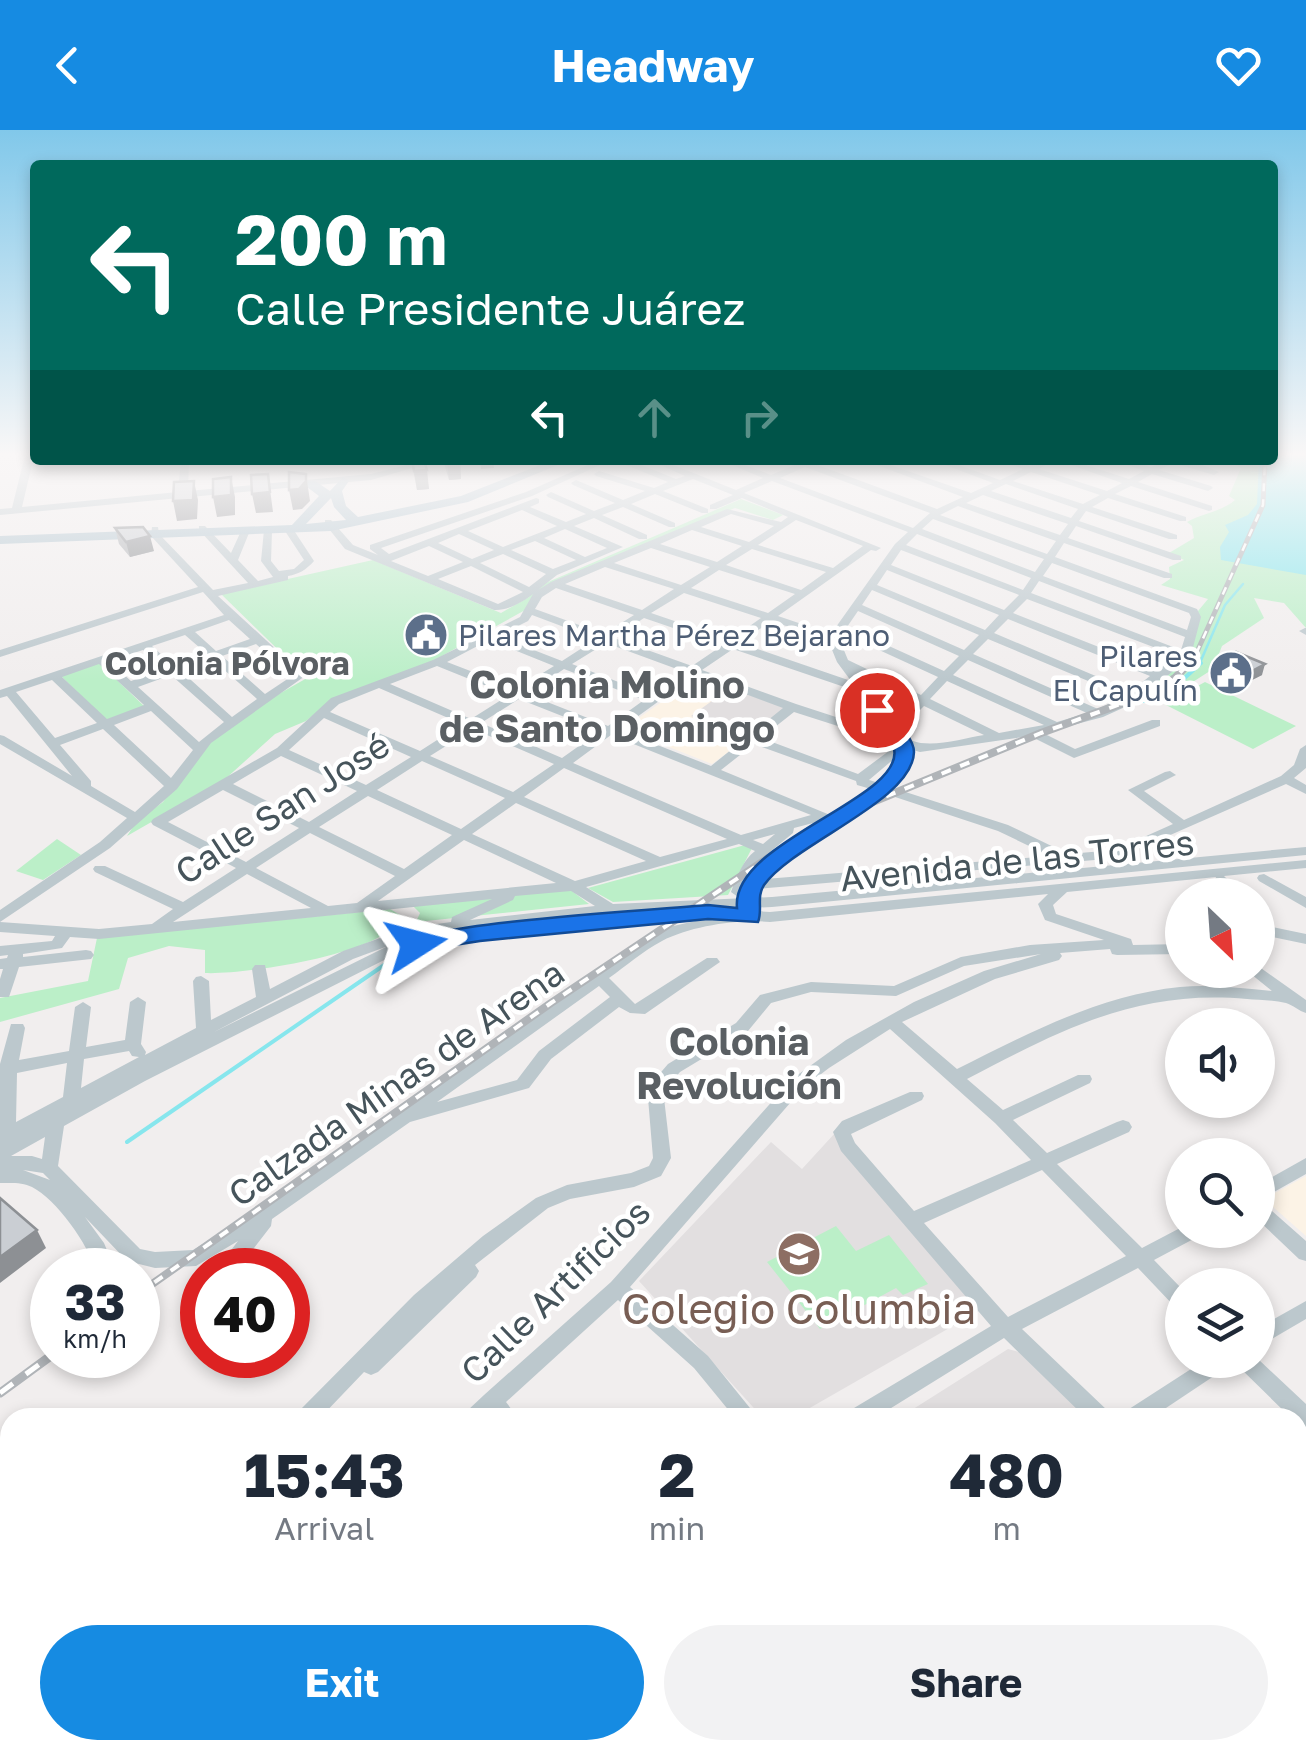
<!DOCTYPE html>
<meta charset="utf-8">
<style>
body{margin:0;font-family:"Golos Text",sans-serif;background:#f2f2f3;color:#1f2937;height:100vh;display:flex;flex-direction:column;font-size:38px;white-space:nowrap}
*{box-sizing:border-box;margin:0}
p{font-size:32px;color:#747a83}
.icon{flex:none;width:55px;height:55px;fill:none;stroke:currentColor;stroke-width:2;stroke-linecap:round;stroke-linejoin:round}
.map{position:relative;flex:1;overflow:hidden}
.side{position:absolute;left:0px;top:1278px;width:1308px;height:352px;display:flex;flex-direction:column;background:#fff;border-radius:30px 30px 0 0;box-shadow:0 5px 15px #0003}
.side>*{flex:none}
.guide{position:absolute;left:30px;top:30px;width:1248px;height:305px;border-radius:10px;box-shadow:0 5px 15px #0003;background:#00695c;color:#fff;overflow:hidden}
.needle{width:65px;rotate:155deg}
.controls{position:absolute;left:1165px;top:748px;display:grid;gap:20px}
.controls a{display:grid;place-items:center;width:110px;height:110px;border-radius:50%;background:#fff;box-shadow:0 5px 15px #0003;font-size:50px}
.speed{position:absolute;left:30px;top:1118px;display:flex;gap:20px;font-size:50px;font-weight:700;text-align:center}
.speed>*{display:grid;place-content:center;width:130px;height:130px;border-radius:50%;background:#fff;box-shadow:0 5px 15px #0003;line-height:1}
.speed small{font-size:25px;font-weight:400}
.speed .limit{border:15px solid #d22;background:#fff;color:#111}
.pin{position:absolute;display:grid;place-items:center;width:85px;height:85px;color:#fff;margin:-42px;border:5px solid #fff;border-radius:50%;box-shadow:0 2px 10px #0007}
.me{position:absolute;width:110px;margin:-55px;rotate:81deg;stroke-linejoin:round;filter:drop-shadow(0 0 8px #0008)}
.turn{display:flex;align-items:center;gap:35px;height:210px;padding:0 40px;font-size:45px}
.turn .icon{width:130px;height:130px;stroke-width:2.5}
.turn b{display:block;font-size:70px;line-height:85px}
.lanes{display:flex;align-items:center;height:95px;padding:0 40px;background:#0003;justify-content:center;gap:50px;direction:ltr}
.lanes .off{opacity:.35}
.eta{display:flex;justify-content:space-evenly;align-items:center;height:170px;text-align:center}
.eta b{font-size:60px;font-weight:700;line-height:70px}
.button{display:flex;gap:20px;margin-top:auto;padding:20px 40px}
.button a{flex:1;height:115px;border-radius:60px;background:#168be2;color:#fff;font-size:40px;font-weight:700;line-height:115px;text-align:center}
.button a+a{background:#f2f2f3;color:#1f2937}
header{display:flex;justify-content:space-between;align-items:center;height:130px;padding:0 40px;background:#168be2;color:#fff;font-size:45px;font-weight:700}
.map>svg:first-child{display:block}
.commercial{fill:#fcf3e6}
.education{fill:#e2dfe0}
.green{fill:#bbefc8}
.water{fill:#87e6ed}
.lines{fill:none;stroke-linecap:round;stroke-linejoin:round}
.stream-far1{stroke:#87e6ed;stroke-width:2.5}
.stream{stroke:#87e6ed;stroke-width:4}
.minor{fill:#bcc8cd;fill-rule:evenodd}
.major{fill:#adc2cd;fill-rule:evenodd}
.rail-far2-casing{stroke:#b0b4b8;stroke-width:5}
.rail-far1-casing{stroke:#b0b4b8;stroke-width:8}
.rail-casing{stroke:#b0b4b8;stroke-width:9}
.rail-far2{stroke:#fff;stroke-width:2.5;stroke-dasharray:8;stroke-linecap:butt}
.rail-far1{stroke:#fff;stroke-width:4;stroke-dasharray:10;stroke-linecap:butt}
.rail{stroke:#fff;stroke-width:5;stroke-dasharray:16;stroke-linecap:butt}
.wall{fill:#aeb1b5}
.shaded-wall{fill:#8d9094}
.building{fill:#caced3;stroke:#8d9094;stroke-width:2.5}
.route{fill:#1a73e8;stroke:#114b97;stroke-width:2.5}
.labels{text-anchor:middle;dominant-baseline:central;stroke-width:9;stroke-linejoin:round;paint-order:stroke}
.far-service-label{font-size:30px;fill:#4e5e75;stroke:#fff;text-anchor:start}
.far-neighbourhood-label{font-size:32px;font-weight:bold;fill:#5a5f63;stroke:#fff}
.street-label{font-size:35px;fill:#46545b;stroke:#fff}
.neighbourhood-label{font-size:38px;font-weight:bold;fill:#5a5f63;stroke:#fff}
.near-education-label{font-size:42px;fill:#785e54;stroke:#fff}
</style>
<header><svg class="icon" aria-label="back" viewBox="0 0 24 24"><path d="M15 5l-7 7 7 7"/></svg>Headway<svg class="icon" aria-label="heart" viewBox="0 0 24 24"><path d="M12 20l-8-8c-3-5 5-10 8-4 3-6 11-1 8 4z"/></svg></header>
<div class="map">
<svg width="1306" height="1628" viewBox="0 0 1306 1628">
<rect width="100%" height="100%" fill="#f1eeee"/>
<path class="commercial" d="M680,559l32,12 -20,16 55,21 -35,26 -89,-35z
M1306,1046v60l-42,-37z"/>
<path class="education" d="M730,558l55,20 -38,30 -56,-22z
M835,1003l144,178 -185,106h-32l-123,-136 132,-139 31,27z
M1008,1219l11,3 68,66h-188z
M385,1620h886l-9,8h-887z"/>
<path class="green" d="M1273,322l33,118v58l-22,-25 -30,-5 10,20 -42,28 -9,23 -56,36 -25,-5 55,-44 11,-45 10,-12 -47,-14 9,-6 -1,-12 15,-7 -15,-7 25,-15 -2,-12 -5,-4c16,-9 34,-10 48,-22l-6,-4 12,-28 -12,-6 43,-2z
M741,369l42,16 -10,5 -38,-12 -185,78 -23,23 -96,53 -97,36 -28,23 -31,13 -52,47 -96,55 10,-15 26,-19 41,-55 66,-48 37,-21 -86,-84 152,-34 128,53 28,-16 5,-9z
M98,532l46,44 -38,14 -46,-45z
M1205,552l91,44 -43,23 -89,-45z
M57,709l24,16 -38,25 -27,-9z
M745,715l7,3 -24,47 -115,7 -25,-14z
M568,758l21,16 -173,18 4,-9 -7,-7z
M390,779l12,7c-14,38 -158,59 -197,57v-23l-36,-4 -41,12 -9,31 -119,33v-24l88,-17 9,-43z
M836,1096l20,25 33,-16 39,49 -25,11 -7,-7 -76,41 -53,-67z
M849,1620h219l-10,8h-204z"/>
<path class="water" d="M1273,322h33v123l-85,-15 -1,-13 9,-15 -4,-7 23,-10 9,-11 2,-44h13z"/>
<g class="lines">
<path class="stream-far1" d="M1199,535l26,-60 18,-21"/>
<path class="stream" d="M1144,571l34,-17 23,-21
M127,1012l263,-181"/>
<path class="minor" d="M35,322l-13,55 156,-15 3,-32h8l-1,31 183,-17 55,-14h14l-69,20 -371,35v-6l12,-1 13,-53z
M599,330h12l-79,36 -151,52 8,6 147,-56 3,1v4l-9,4 36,15 20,-8 -38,-17 -2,-2 5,-3 43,19 21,-8 -42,-18 -2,-2 5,-3 47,20 22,-9 -49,-15 -2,-2 5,-3 55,17 14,-6 -47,-19 -1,-3h9l47,19 9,-3 -36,-16h12l75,30 27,-12 -43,-18h12l39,15 26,-11 -5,-4h12l133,49 26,-12 -100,-37h13l95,33 22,-10 -61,-23h13l55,20 23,-11 -24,-9h13l18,6 13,-6h11l-15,9 68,22 15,-8 -65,-23h13l59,19 15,-8 -30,-11h13l24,7c22,-12 46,-6 68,5l-5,3 -41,-12 -14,7 52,16 2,2 -5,3 -56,-17 -14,8 74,24v4l-3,1 -78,-25 -16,8 71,23v4h-6l-72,-23 -16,9 85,28v4h-8l-83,-28 -7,10 102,35v4h-8l-97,-34 -8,12 104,36v4h-8l-100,-35 -9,14 142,52 4,8 -10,38 -26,23 -4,1 -36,28 -22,10 -60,16 32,16 77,-29h8v6l-86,32 -44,-22 -110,16 -11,-3 -1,13 -18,25 118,38 60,29 47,-4 58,-26 -45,-34 37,-18 5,-1 6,4 -32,16 40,29 97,-44 13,-11 6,-16 6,-4v23l-12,10 12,7v9l-20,-10 -168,74 -361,31 -11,1 -3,5 -5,2 -7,-5c5,-14 12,-32 24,-41l-16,-7 -153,43 27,17 159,-7 534,-50v8l-534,52 -48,2 46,3 536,-52v8l-82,8 4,4 -5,15h-14l7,-18 -149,15 -14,13 3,9 75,25 2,6 49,-1v10l-65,1 -5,-1 -2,-5 -50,4 2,3 -3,4 -64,19 -93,43 55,47c70,-35 143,-74 223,-82 30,-3 61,1 92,4l-26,-21h12v-4l48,34v13c-7,-2 -13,-8 -20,-10 -12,-3 -27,-3 -39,-4 -110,-10 -186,31 -280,80l36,31 75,-35h12l2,4 -2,4 -77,37 34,33 70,-31 6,-2 6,2 3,5 -3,5 -72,32 85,84 40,-21v3h21l-2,5 -47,25 28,29v20l-7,-2 -37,-39 -116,61 86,82 3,7h-25l-82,-80 -129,80h-29l3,-7 142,-85 -150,-175 -8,-19 9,-11 68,-29h12l2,4 -2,4 -71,34 4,9 59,68 117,-51 -36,-37 -105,-94 -61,39 -25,19 -174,200 78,69 50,62h-23l-41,-50 -76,-68 -112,102 12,16h-54l3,-7 17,-16 127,-113 181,-203 54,-39 68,-38 70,-31 57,-17 -77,12 -68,30 -85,-4 -40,11 -23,28 -68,41 -11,13 -5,13 7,60 -10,18 -27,11 -64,12 -22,9 -73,57 4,6 -3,6 -98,95 -7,3 -7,-3 -44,46h-24l3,-7 115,-116 69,-59 53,-38 31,-13 64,-12 18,-7 4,-8 -5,-60 8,-20 12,-14 68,-41 24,-28 51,-13 83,4 67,-29 69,-12 74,-5 -59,-20 -7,-16 10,-10 -278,28c-32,-3 -79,4 -108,19 -19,10 -36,25 -53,37l26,26 72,-46h10l3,4 -75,52 -15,-1 -11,-6 -68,52 -22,29 -119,34 -138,97 -1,7 -34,44h-21l22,-29 -42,25 -41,2 -28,-7 -42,-44 19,26 11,27h-20c-6,-25 -39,-71 -63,-83 -9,-5 -22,-4 -32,-4v-119l11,-40h12l2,4 -6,32 50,-9 6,-44 8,-5 8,5 -5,40 39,-7 5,-38 8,-5 8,5 -5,42 5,8 -1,3 51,-27 -3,-47 3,-4 5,-1 8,5 2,39 45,-23 -4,-28 3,-4h10l5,24 73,-38 66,-23 42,-6 1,-5 40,-18 -393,40 -29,-2 -8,11 -39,6v3l63,-7 5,1 3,4 -3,4 -72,8 -10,30h-9v-18l3,-10h-3v-10l7,-1 1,-3 -8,1v-10l52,-5 3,-5 -55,-4v-10l99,7 53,-5 21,-15 -78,-37 -2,-3 2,-3h10l78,36 53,-34 -83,-43 -2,-3 2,-3 124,-71 54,-50 102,-38 87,-43 13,-23c-10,8 -26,17 -39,16l-149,-61 -20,-25v-4h6l22,25 25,10 -8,-6v-4l156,-53zM805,337l125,46 -17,15 -133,-50zM1031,342l69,23 -17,9 -70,-23zM693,349l40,16 -23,10v4h6l26,-11 46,19 -7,5 -54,-13 -176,73 -13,8 19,-15 66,-28 -49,-21 20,-8 45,21h8v-4l-45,-20 21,-8 46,20h6v-4l-44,-19 24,-10 47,19h6v-4l-45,-18zM772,351l136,51 -13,12 -64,90 -53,-18 93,-66 5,1 5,-3 -137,-55zM1006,354l72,25 -7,9 -80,-27zM983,365l85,29 -8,11 -94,-32zM958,376l98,35 -9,13 -107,-39zM522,380l35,16 -54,21 -35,-16zM731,384l43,12 -25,16 -48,-15zM933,389l111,40 -9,13 -113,-43zM796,390l67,26 -30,22 -75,-23zM565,399l42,19 -22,9 -41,-19zM692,400l50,16 -25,16 -57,-18zM459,404l35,16 -22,9 -34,-16zM917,404l114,44 -8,12 -117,-45zM535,411l41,19 -23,9 -42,-19zM429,416l34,16 -35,14 -37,-15zM651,418l59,19 -29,18 -67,-22zM752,419l74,23 -25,18 -75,-25zM901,420l118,45 -15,15 -113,-45zM503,424l43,20 -17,13 -49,-24zM1052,433l137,50 2,4 -4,13 -144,-54zM471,436l52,26 -25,12 -60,-25zM605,437l69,22 -32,21 -77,-26zM719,440l76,24 -27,19 -77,-25zM887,440l112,45 -14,15 -108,-45zM1039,451l146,56 -4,13 -150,-57zM556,458l78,27 -30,19 -69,-25 7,-12zM872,460l107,45 -15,15 -102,-45zM684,463l77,25 -31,22 -79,-27zM1027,469l150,57 -20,14 -144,-57zM858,481l101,45 -15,15 -97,-44zM532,485l64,24 -34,22 -64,-25 30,-15zM644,488l79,27 -31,21 -78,-28zM1008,489l142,57 -19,15 -137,-58zM771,491l57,19 9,22 14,19 -111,-38zM842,503l96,44 -17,18 -73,-35 -9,-22zM988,509l136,57 -26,13 -125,-55zM489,510l65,26 -37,23 -70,-27zM606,513l79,29 -33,23 -80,-31zM733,519l126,43 29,42 -92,-30 -94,-34zM968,530l119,53 -30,9 -104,-47zM437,536l72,29 -38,24 -81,-35zM564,539l80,31 -36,26 -81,-32zM857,543l57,28 -21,22zM695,545l88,33 -72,58 -92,-36zM947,551l97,44 -45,8 -69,-34zM379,558l83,36 -42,27 -90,-39 9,-8zM519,569l81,32 -38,27 -81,-35zM924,576l60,29c-26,4 -68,19 -85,-4zM794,582l103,33 -39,29 -97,-36zM324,588l87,39 -45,28 -77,-35zM473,599l81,35 -41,28 -83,-36zM611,605l200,80 -70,20 -168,-72zM754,614l102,37 1,4 14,4 -41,26 -109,-45zM281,626l76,35 -48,31 -76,-38zM895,628l-7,16 -9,9 -10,-3zM422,631l83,37 -44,31 -84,-39zM564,638l163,71 -67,18 -136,-60zM223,660l76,38 -53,34 -78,-40zM883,663l115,38 52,25 -285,23 36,-34zM368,666l84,39 -48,34 -85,-42zM516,673l130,58 -71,20 -103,-47zM813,693h5l-27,16 -39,38 7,-16 34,-28 1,-5zM310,703l85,43 -38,27 -29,3 -72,-38zM775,704l-12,10 -10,-4zM464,710l92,43 -178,18zM247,744l64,34 -138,14zM571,761l24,15 -125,14 43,-20 2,-4zM653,782l-157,15 114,-13zM713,787l-44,10 -20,9 -353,249 -103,65 -38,2 -15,-3 -82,-83 6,-40 81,-45 253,-128 82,-15zM478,799l-84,15 -4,1 26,-9zM388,816l-174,86 139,-73zM599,856l11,11 -71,54 -22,29 -80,22zM129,921l3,5 7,1 -58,31 3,-29zM67,933l-4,34 -47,25 1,-49zM45,1007l-3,22 -10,-3h-21zM23,1040l20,3 7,7zM1042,1040l84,86 -118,61 -84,-94z
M1216,330h12l1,2 -4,3z
M199,396h6l26,27 10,-22h6l2,2 -11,27 20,21 15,-4 -12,-16 3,-31 8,2 -1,29 8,10 15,-2 10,-9 -19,-29 8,-2 21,32c-8,9 -15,13 -26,15v4l-70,16 87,80 -94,67 -34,46 -67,59 -110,74v-12l100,-68 27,-24 -127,-74v-9l4,1 68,40 -65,-80 -7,2v-8l224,-75 -21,-23 -203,65v-7l198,-63 -47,-51 1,-9h6l1,7 54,56 35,-7 -49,-53zM229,490l21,19 -34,12 -21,-19zM185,505l22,19 -33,12 -22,-20zM256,514l36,32 -27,18 -43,-38zM143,520l22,19 -34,12 -22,-20zM213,530l44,39 -25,18 -51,-46zM99,534l45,41 -37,14 -45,-42zM171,545l53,47 -25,20 -61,-55zM52,550l45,43 -42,15 -39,-46zM151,581l42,39 -22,28 -57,-53zM103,599l61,57 -29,26 -44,-26v-5l-31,-36z
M1305,498h1v7l-7,-4z
M1264,744l42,23v11l-47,-27 -2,-3 2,-3z
M1258,794l48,10v10l-48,-10z
M1306,1028v16l-48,27v-16z
M1258,1072l6,2 42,37v20l-7,-2 -41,-39z
M202,1163v19l-9,-1 -3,-6 5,-10z
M1306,1171v18l-48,28v-19z
M1258,1229l48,45v24l-7,-3 -1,-7h-7l-53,-52 -3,-6z
M1205,1230h27l-3,6 -78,52h-28l3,-7z
M1306,1348v23l-8,3v-23z
M1298,1453l8,4v29l-8,-4z
M10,1515v42l-10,5v-42z
M102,1620h30l-4,8h-30z
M254,1620h26l3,8h-26z
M315,1620h34l-4,8h-34z"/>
<path class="major" d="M553,330h17l-102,42 -137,29 -331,13v-8l292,-11 27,-29 -12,-9v-6h8l15,10 13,-14 6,4 -7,10 4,15 12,11 103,-21zM331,368l3,9 12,13 -40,4z"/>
<defs>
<path id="rail-far2" d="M1186,535l10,-11 67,-149 2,-45"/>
<path id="rail-far1" d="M138,1164l413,-291 268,-179 222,-91 107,-39 27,-16 14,-15"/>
<path id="rail" d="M0,1263l52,-38"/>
</defs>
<use href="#rail-far2" class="rail-far2-casing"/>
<use href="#rail-far1" class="rail-far1-casing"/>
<use href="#rail" class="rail-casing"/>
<use href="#rail-far2" class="rail-far2"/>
<use href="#rail-far1" class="rail-far1"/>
<use href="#rail" class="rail"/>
</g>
<path class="wall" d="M411,330h13l5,29 -12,1z
M443,330h17l1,19 -12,1z
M115,398l39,23 -24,6 -11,-13z
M1223,530l39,15 -16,8 -27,-13z"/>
<path class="shaded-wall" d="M460,330l1,19 -12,1 -2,-19z
M480,330h13l1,8 -13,1z
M427,340l2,19 -12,1 -3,-19z
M268,344l5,38 -17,1 -4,-19z
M306,344l4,27 -8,8 -9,1 -4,-20z
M231,347l4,20v18l-18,2 -4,-20z
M194,351l4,19 -1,19 -20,2 -4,-20z
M150,406l4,15 -24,6 -4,-15z
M1265,534l-3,11 -16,8 4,-11z
M37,1100l9,18 -46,35v-26z"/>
<path class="building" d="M412,330h12l3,10 -13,1z
M289,342l17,2v7l-7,8 -10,1z
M268,344l2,18 -18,2 -1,-19z
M231,347v18l-18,2v-18z
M194,351l-1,19 -20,1 1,-19z
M143,397l7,9 -24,6 -11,-14z
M1236,522l29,12 -15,8 -27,-12z
M0,1068l37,32 -37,27z"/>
<linearGradient id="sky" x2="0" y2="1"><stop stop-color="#81c8ea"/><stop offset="0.59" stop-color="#f9f7f7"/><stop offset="1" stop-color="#f9f7f7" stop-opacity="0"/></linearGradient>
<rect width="1306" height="550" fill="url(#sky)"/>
<path class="route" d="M877,575l6,1c9,11 31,31 31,46 -1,49 -120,91 -150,133 -8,12 -1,25 -6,37l-50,-3 -228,22 -64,10 -11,-7c17,-21 261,-35 303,-39l29,3c-7,-67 168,-109 157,-159 -2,-13 -19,-28 -26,-39z"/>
<defs>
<symbol id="civic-disc" viewBox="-11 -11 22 22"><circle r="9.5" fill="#5c6f8a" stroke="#fff"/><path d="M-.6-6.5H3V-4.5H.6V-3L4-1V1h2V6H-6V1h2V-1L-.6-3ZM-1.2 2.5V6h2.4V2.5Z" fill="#fff"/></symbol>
<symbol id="school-disc" viewBox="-11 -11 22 22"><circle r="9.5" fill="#8d6e63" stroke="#fff"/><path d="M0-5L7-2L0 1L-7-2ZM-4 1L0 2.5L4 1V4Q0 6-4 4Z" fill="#fff"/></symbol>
</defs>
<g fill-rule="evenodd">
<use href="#civic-disc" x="401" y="480" width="50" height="50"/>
<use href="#civic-disc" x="1206" y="518" width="50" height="50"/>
<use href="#school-disc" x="774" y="1099" width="50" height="50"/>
</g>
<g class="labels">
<g class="far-service-label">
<text x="458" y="505">Pilares Martha Pérez Bejarano</text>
<text x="1198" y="526" text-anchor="end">Pilares<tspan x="1198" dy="34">El Capulín</tspan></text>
</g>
<g class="far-neighbourhood-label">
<text x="227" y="533">Colonia Pólvora</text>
</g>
<g class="street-label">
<text transform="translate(282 678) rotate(-33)">Calle San José</text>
<text transform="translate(1017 730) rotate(-6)">Avenida de las Torres</text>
<text transform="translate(396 953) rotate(-35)">Calzada Minas de Arena</text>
<text transform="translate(555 1161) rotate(-44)">Calle Artificios</text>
</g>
<g class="neighbourhood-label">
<text x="607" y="553">Colonia Molino<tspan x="607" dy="44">de Santo Domingo</tspan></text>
<text x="739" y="910">Colonia<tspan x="739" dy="44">Revolución</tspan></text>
</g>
<g class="near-education-label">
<text x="799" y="1178">Colegio Columbia</text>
</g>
</g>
</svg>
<div class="controls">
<a><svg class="needle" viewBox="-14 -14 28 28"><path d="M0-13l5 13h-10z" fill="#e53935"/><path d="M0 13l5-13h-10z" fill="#747a83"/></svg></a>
<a><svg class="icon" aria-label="sound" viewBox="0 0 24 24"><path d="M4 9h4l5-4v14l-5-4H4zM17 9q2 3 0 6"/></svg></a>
<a><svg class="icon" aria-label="search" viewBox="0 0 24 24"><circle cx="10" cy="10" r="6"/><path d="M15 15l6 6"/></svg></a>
<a><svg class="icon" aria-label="layers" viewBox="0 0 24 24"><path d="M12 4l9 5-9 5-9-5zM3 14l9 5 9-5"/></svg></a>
</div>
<div class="speed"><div>33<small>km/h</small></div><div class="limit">40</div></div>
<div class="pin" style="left:877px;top:580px;background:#d93025"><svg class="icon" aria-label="arrive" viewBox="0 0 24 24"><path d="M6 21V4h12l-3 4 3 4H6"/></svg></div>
<svg class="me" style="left:416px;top:814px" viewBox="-20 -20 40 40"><path d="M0-17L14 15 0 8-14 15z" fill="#1a73e8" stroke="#fff" stroke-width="4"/></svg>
<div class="guide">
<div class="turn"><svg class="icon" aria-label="left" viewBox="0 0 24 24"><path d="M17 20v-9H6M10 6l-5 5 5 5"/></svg><div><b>200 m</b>Calle Presidente Juárez</div></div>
<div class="lanes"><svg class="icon" aria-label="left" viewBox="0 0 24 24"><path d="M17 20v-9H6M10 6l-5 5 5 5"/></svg><svg class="icon off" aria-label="ahead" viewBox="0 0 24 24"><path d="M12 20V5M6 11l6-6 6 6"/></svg><svg class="icon off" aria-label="right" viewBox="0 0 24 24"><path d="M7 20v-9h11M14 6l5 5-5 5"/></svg></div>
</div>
<section class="side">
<div class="eta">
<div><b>15:43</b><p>Arrival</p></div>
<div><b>2</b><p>min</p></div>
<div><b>480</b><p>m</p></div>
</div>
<div class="button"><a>Exit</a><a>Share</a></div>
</section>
</div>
